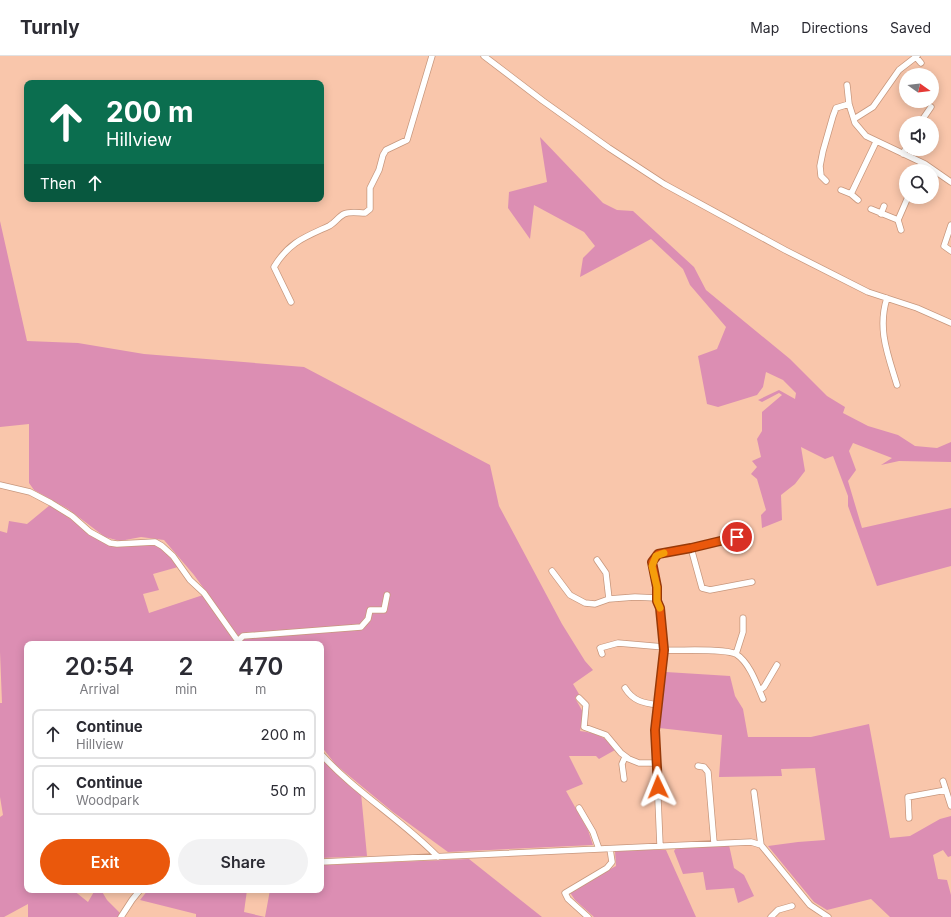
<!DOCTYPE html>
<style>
body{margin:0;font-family:Inter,sans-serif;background:#f2f2f3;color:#2b2b33;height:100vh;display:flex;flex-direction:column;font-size:15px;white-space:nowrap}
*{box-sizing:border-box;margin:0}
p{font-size:13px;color:#7c7c81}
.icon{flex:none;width:22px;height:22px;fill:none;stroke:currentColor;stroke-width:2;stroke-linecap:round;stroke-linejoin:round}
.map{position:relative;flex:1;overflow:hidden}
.sheet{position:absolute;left:24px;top:585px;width:300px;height:252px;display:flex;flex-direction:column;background:#fff;border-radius:8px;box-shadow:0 2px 10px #0003}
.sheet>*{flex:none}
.guide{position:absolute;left:24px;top:24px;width:300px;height:122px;border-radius:8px;box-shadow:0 2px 10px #0003;background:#0b6e4f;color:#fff;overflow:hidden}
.needle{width:26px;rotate:104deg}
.fabs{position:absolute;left:899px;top:12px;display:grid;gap:8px}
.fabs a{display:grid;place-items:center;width:40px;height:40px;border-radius:50%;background:#fff;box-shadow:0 2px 10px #0003;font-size:20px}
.pin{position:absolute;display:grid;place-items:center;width:34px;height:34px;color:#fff;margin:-17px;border:2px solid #fff;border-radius:50%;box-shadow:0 1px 4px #0007}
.me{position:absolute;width:44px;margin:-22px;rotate:358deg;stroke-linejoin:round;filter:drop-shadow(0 0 3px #0008)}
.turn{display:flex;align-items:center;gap:14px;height:84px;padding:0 16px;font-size:18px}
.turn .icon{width:52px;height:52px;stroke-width:2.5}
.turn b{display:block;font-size:28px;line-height:34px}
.then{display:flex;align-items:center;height:38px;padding:0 16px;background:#0003;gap:8px;font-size:15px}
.eta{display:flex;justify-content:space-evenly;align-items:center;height:68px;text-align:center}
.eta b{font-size:24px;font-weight:600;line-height:28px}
.button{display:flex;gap:8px;margin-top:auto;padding:8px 16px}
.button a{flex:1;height:46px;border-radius:24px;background:#ea580c;color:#fff;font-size:16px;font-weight:600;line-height:46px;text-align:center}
.button a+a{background:#f2f2f3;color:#2b2b33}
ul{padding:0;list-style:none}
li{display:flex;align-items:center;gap:12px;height:50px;margin:0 8px 6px;padding:0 8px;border:2px solid #e1e1e2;border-radius:8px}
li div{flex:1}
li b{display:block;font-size:15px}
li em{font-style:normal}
header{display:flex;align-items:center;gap:24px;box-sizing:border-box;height:56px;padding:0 20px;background:#fff;border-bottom:1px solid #e1e1e2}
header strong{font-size:19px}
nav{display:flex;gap:22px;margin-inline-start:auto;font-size:14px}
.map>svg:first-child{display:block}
.green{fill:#dc8eb3}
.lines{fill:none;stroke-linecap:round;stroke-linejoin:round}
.minor-casing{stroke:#c7977d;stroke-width:7}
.minor{stroke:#fff;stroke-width:5.5}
.route-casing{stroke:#983908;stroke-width:10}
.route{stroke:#ea580c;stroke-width:7}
.slow{stroke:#f59e0b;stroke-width:7}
</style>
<header>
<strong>Turnly</strong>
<nav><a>Map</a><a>Directions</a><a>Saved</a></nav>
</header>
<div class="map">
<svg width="951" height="861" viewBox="0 0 951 861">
<rect width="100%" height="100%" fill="#f9c6ab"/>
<path class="green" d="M540,81l63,66 14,7 16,1 61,56 12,23 84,69 37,37 18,11 -2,6 25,13 30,9 17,11 22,2 14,-6v20l-52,-1 -18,4 11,-7 -39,-15 -4,8 7,19 -8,11 14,47 89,-20v58l-74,20 -29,-80v-10l-15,-40 -8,3 -24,-12 4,24 -10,13 -14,11 1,25 -20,8 -1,-13 5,-5 -9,-31 -6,-5 6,-7 -5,-6 9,-4 -4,-18 5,-8v-19l20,-17 -3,-2 -17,9 -4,-2 21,-10 16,9 1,-6 -13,-13 -17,-8 -3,15 -6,8 -39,12 -11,-3 -9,-48 19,-7 9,-22 -36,-42 -7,-16 -32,-30 -71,38 3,-19 12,-12 -11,-14 -50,-27 -4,34 -22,-31 1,-16 38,-10z
M0,165l27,120 51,2 66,11 160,13 186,98 9,41 63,118 23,37 8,9 -20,14 6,10 -4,4 9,16 -4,17c15,2 26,5 35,19l-16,9 -3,-3h-27l14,28 -17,7 22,39 5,15 -145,7 -55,-40 -57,-47 -15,-19v-102h-77l-50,-69 -30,-35 -23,-3 -21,4 -15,-4 -37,-28 -34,-19 -5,-7v-59l-29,3z
M50,449l51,35 59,6 18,21 -25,7 6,16 -16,4 6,19 54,-18 33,49h-209v246h46l15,12 7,-12h6l6,10 13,13 -2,4h-90v-13l-24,13h-4v-100l3,-2 -3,-18v-94h2l-2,-51v-121l7,2 2,-12 18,3z
M666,616l64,4 5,20 8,13 5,28h63l58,-13 21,114 20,-2 30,-17 11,-3v40l-3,1 -5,-7 -10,5 5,24 9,1 4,15v22h-61l-19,-18 -44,11 -13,-8 -46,-56 30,-4 27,-2 -10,-72 -34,1 1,7 -63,1 3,-42 -63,-7 4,-45z
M321,701l40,36 6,63 -46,2z
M729,789l5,23 10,7 10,21 -16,7 -4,-15 -28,2 -3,-18 -20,2 -9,-23 2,-3z
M642,794h24l30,67h-102l-19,-17 -6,-9 47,-25 -1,-15z
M469,803l73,58h-277l5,-27h51v-25z
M148,834h99l-3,22 21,5h-69v-3l-56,-14z"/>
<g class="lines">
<defs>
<path id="minor" d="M484,0l59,45 66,47 55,36 121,66 83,42 49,16 34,15
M916,1l5,6
M847,29l2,19 6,19 11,13 59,28 26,18
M854,63l19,-12 26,-37 18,-14
M920,67l11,-16
M903,98l3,-6
M920,115l3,-8
M826,125l-5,-5 -1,-10 3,-15 10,-35 3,-8 13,-4
M841,134l10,4 7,6
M851,138l25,-52
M871,153l27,11 3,10
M881,158l3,-8
M898,164l10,-23
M951,169l-7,21 7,5
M887,242c-10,31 1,57 10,87
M291,246l-17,-35c15,-25 31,-30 55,-41 6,-3 9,-9 15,-12 6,-3 15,-1 21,-1l5,-4v-21l9,-18 4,-15 3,-5 21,-10 25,-84
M0,429l30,7 21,11 21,13 18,16 20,11 7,1 38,-2 7,4 11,10 17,24 14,13 36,51
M691,492l11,40 8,2 42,-8
M597,504l9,13 3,26
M552,515l18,24 15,8 10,1 14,-5 26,-2 22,1
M238,585l5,-5 118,-9 7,-8 2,-9h14l3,-15
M664,594c15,1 61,-2 72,4 14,9 21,31 27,45
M602,598l-2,-6 18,-5 46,4
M736,598l7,-22v-14
M625,632c8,13 18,15 33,17
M760,634l4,-3 13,-22
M579,642l7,7 -2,22 22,8 15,18 8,6 10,4h18
M321,698c34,38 81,66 117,103
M698,710l6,1 4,5 6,71
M624,723l-2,-15 3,-7
M943,725l8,25
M754,736l7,53
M579,752l14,24 6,17
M909,762l-1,-21 38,-7
M660,789l-5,-115 9,-80 -4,-42 -4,-13 1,-8 -5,-25 6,-8 33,-6 46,-11
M321,806l430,-20 10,3 49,60 18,12
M121,861l11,-17 8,-10
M588,861l-20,-18 -3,-6 42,-25 5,-6 -2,-13
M771,861l7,-7 14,-4"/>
</defs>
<use href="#minor" class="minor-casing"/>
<use href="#minor" class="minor"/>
</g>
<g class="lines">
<defs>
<path id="route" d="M658,731l-3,-57 9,-80 -4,-42 -3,-7v-14l-5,-25 6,-8 33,-6 46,-11"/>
</defs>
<use href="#route" class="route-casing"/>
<use href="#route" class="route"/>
<path class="slow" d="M660,552l-3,-7v-14l-5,-21 4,-10 8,-3"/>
</g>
</svg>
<div class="fabs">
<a><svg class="needle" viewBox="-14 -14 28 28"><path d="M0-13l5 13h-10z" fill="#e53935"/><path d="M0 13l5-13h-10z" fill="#7c7c81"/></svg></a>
<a><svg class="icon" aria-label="sound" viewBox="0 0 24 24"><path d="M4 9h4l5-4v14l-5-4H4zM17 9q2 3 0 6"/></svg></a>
<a><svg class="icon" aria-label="search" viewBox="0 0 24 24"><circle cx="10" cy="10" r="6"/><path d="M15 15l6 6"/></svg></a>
</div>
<div class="pin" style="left:737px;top:481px;background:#d93025"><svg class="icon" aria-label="arrive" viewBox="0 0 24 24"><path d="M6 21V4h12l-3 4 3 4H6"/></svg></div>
<svg class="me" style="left:658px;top:731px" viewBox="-20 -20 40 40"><path d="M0-17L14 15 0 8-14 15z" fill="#ea580c" stroke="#fff" stroke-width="4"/></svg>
<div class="guide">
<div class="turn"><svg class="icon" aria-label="ahead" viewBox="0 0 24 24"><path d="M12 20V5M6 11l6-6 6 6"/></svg><div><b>200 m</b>Hillview</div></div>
<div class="then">Then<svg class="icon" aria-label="ahead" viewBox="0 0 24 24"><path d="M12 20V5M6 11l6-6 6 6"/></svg></div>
</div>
<section class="sheet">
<div class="eta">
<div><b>20:54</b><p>Arrival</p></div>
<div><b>2</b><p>min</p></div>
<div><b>470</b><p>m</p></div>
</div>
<ul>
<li><svg class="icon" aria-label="ahead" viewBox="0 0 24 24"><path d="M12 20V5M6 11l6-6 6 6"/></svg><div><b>Continue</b><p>Hillview</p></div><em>200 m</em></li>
<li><svg class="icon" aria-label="ahead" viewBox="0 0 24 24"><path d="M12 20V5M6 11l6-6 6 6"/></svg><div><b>Continue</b><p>Woodpark</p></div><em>50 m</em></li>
</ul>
<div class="button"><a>Exit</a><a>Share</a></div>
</section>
</div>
